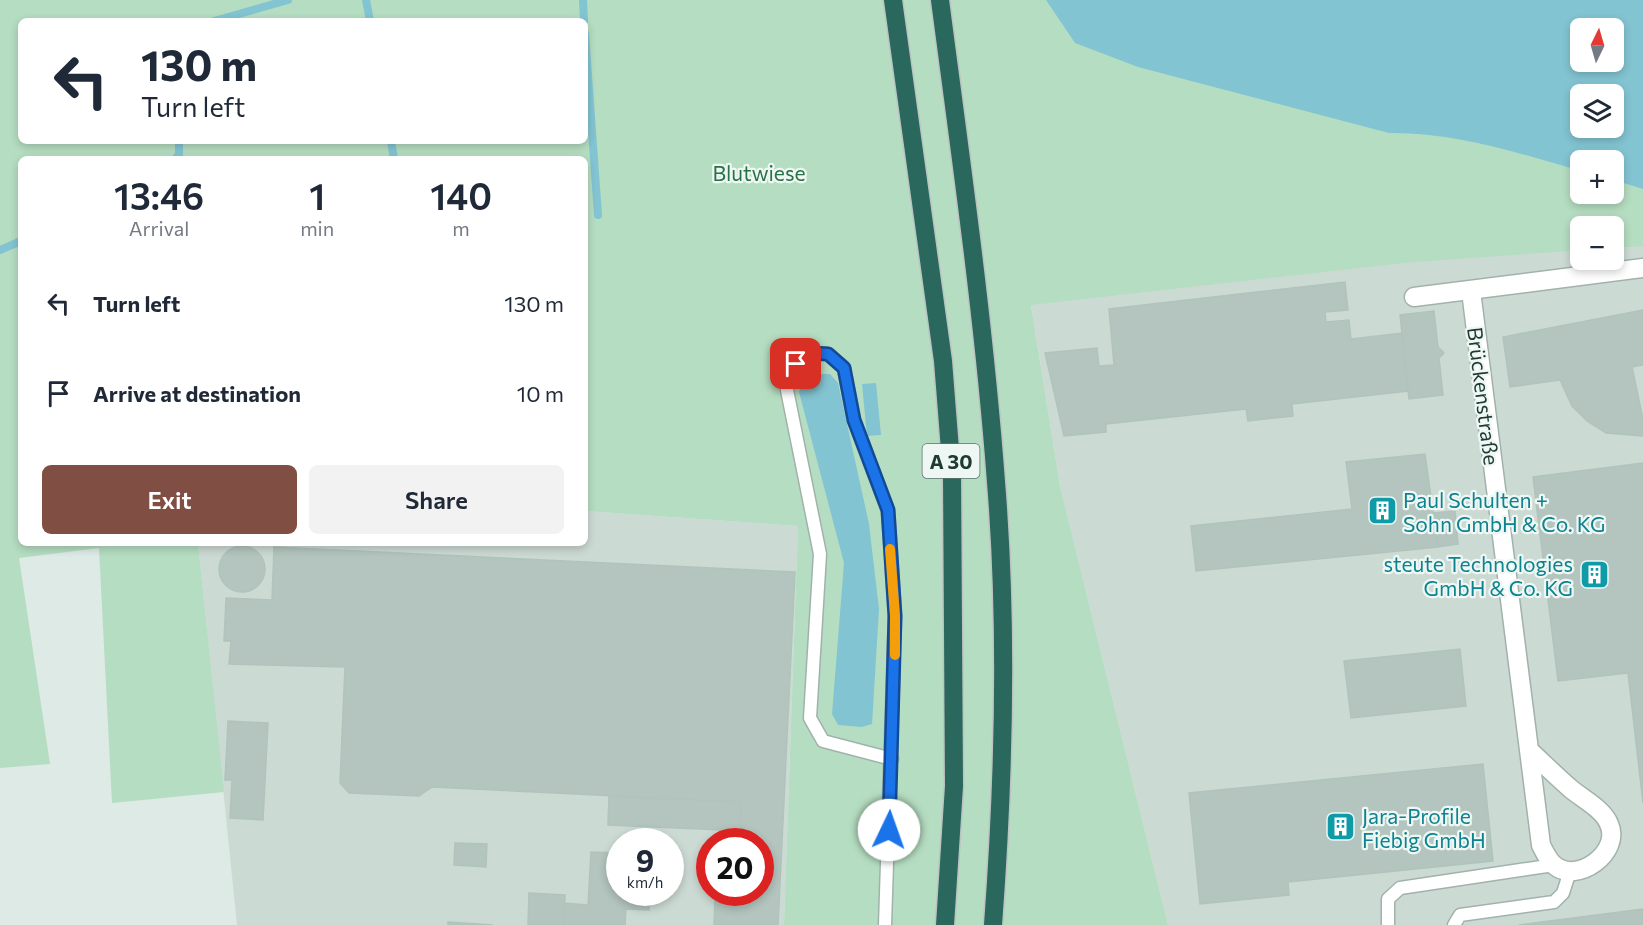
<!DOCTYPE html>
<meta charset="utf-8">
<style>
body{margin:0;font-family:Commissioner,sans-serif;background:#f2f2f3;color:#1f2937;height:100vh;display:flex;flex-direction:column;font-size:22px;white-space:nowrap}
*{box-sizing:border-box;margin:0}
p{font-size:20px;color:#747a83}
.icon{flex:none;width:33px;height:33px;fill:none;stroke:currentColor;stroke-width:2;stroke-linecap:round;stroke-linejoin:round}
.map{position:relative;flex:1;overflow:hidden}
.details{position:absolute;left:18px;top:156px;width:570px;height:390px;display:flex;flex-direction:column;background:#fff;border-radius:9px;box-shadow:0 3px 9px #0003}
.details>*{flex:none}
.banner{position:absolute;left:18px;top:18px;width:570px;height:126px;border-radius:9px;box-shadow:0 3px 9px #0003;background:#fff;color:#1f2937;overflow:hidden}
.needle{width:39px;rotate:5deg}
.fabs{position:absolute;left:1570px;top:18px;display:grid;gap:12px}
.fabs a{display:grid;place-items:center;width:54px;height:54px;border-radius:9px;background:#fff;box-shadow:0 3px 9px #0003;font-size:30px}
.speed{position:absolute;left:606px;top:828px;display:flex;gap:12px;font-size:30px;font-weight:700;text-align:center}
.speed>*{display:grid;place-content:center;width:78px;height:78px;border-radius:50%;background:#fff;box-shadow:0 3px 9px #0003;line-height:1}
.speed small{font-size:15px;font-weight:400}
.speed .limit{border:9px solid #d22;background:#fff;color:#111}
.pin{position:absolute;display:grid;place-items:center;width:51px;height:51px;color:#fff;margin:-26px;border-radius:12px;box-shadow:0 3px 9px #0006}
.me{position:absolute;width:66px;margin:-33px;rotate:3deg;stroke-linejoin:round;filter:drop-shadow(0 0 4px #0008)}
.turn{display:flex;align-items:center;gap:21px;height:126px;padding:0 24px;font-size:27px}
.turn .icon{width:78px;height:78px;stroke-width:2.5}
.turn b{display:block;font-size:42px;line-height:51px}
.eta{display:flex;justify-content:space-evenly;align-items:center;height:102px;text-align:center}
.eta b{font-size:36px;font-weight:600;line-height:42px}
.action{display:flex;gap:12px;margin-top:auto;padding:12px 24px}
.action a{flex:1;height:69px;border-radius:9px;background:#804e42;color:#fff;font-size:24px;font-weight:600;line-height:69px;text-align:center}
.action a+a{background:#f2f2f3;color:#1f2937}
ul{padding:0;list-style:none}
li{display:flex;align-items:center;gap:18px;height:90px;padding:0 24px}
li div{flex:1}
li b{display:block;font-size:22px}
li em{font-style:normal}
.map>svg:first-child{display:block}
.built{fill:#ccdad4;fill-rule:evenodd}
.green{fill:#b5ddc1;fill-rule:evenodd}
.water{fill:#83c4d2;fill-rule:evenodd}
.lines{fill:none;stroke-linecap:round;stroke-linejoin:round}
.stream{stroke:#83c4d2;stroke-width:8}
.building{fill:#b3c5be;stroke:#b0c4bc;stroke-width:1.5}
.lane-casing{stroke:#a1b2ac;stroke-width:15}
.street-casing{stroke:#a1b2ac;stroke-width:21}
.highway-casing{stroke:#bcc4c2;stroke-width:21}
.lane{stroke:#fff;stroke-width:12}
.street{stroke:#fff;stroke-width:18}
.highway{stroke:#2a675c;stroke-width:18}
.route-casing{stroke:#114b97;stroke-width:15}
.route{stroke:#1a73e8;stroke-width:10}
.slow{stroke:#f59e0b;stroke-width:10}
.labels{text-anchor:middle;dominant-baseline:central;stroke-width:4.5;stroke-linejoin:round;paint-order:stroke}
.shield{fill:#eef7f3;stroke:#5d736d;stroke-width:1.5}
.shield-label{font-size:20px;font-weight:bold;fill:#1f3a33}
.park-label{font-size:21px;fill:#287246;stroke:#eef7f3}
.street-label{font-size:21px;fill:#1f3a33;stroke:#eef7f3}
.culture-label{font-size:21px;fill:#0d838f;stroke:#eef7f3;text-anchor:start}
</style>
<div class="map">
<svg width="1643" height="925" viewBox="0 0 1643 925">
<rect width="100%" height="100%" fill="#deeae5"/>
<path class="built" d="M1008,160l573,34 62,25v706h-475l-108,-439zM1581,226h33v34h-33z
M585,511l213,15 -14,399h-547l-39,-382h387zM620,842h50v50h-50zM710,842h50v50h-50z"/>
<path class="green" d="M0,0h1643v246l-29,2v-22h-33v24l-177,13 -373,42 29,181 108,439h-384l14,-399 -213,-15v-352h-564v384h177l26,249 -112,11 -13,-255 -80,10 31,206 -50,4zM21,21h564v120h-564zM1581,28h33v34h-33zM1581,94h33v34h-33zM1581,160h33v34h-33z"/>
<path class="water" d="M1046,0h597v189l-29,-9v-20h-33v11c-62,-18 -128,-39 -192,-38l-251,-66 -63,-24zM1581,28h33v34h-33zM1581,94h33v34h-33z
M817,374h13l8,9 31,141 10,85 -7,115 -10,3 -24,-2 -6,-11 12,-151 -45,-171 5,-13z
M876,383l5,52 -14,1 -5,-52z"/>
<g class="lines">
<path class="stream" d="M366,0l4,21
M583,0l1,21
M214,21l74,-21
M585,34l13,181
M391,141l3,18
M175,159l4,-5v-13
M0,250l21,-9"/>
</g>
<path class="building" d="M1345,282l3,28 -23,2 1,10 23,-2 2,19 51,-6 6,58 -116,13 1,12 -45,5 -2,-12 -140,15v8l-42,4 -19,-83 52,-5 2,18 15,-1 -5,-56z
M1643,310v55l-11,2 11,52v17l-37,-3 -19,-12 -15,-15 -12,-26 -50,7 -7,-50z
M1434,311l4,36 6,6 -5,5 4,37 -34,4 -9,-84z
M1425,454l13,93 -242,24 -5,-45 161,-17 -6,-47z
M1643,463v340l-15,-130 -70,8 -25,-204z
M1455,511l3,33 -20,3 -4,-34z
M219 569a23 23 0 1 1 46 0a23 23 0 1 1-46 0Z
M274,547l521,25 -17,353h-42l1,-33h23v-50h-20l1,-40 -309,-15 -13,9 -70,-3 -9,-10 5,-116 -116,-3 2,-23h-7l2,-43 46,2z
M1460,649l6,57 -115,12 -7,-57z
M228,721l40,2 -5,97 -33,-2 2,-38h-7z
M1483,764l10,97 -205,21 1,13 -89,9 -11,-111z
M609,796l132,6 -1,40h-18v-12l-114,-5z
M455,843l32,1 -1,23 -32,-2z
M591,852l29,1v39h30l-1,18 -23,-1 -1,16h-61l1,-22 23,2z
M720,892h17l-1,33h-22l1,-29h4z
M529,893l36,2 -1,30h-36z
M1643,909v16h-124z
M448,922l45,3h-45z"/>
<g class="lines">
<defs>
<path id="lane" d="M885,925l10,-309 -7,-105 -34,-91 -10,-52 -16,-14 -17,-1c-16,11 -22,18 -24,37l33,164 -10,164 13,23 69,18
M1388,925v-26l12,-11 154,-23
M1454,925l6,-10 94,-13 9,-9 7,-22"/>
<path id="street" d="M1471,291l70,554c3,6 7,15 13,20 23,20 68,-13 55,-41 -6,-15 -26,-25 -38,-35 -14,-12 -27,-25 -41,-38
M1414,297l229,-29"/>
<path id="highway" d="M893,0l50,361 9,114 2,311 -9,139
M940,0c21,160 44,321 56,482 12,147 8,296 -3,443"/>
</defs>
<use href="#lane" class="lane-casing"/>
<use href="#street" class="street-casing"/>
<use href="#highway" class="highway-casing"/>
<use href="#lane" class="lane"/>
<use href="#street" class="street"/>
<use href="#highway" class="highway"/>
</g>
<g class="lines">
<defs>
<path id="route" d="M796,364l15,-11 17,1 16,14 10,52 34,90 7,106 -6,214"/>
</defs>
<use href="#route" class="route-casing"/>
<use href="#route" class="route"/>
<path class="slow" d="M890,549l5,67v39"/>
</g>
<defs>
<symbol id="building-square" viewBox="-11 -11 22 22"><rect x="-9" y="-9" width="18" height="18" rx="4" fill="#0f9aa8" stroke="#eef7f3"/><path d="M-4-6H4V6H1V3H-1V6H-4ZM-2.5-4.3h1.7v1.8h-1.7ZM.8-4.3h1.7v1.8H.8ZM-2.5-1h1.7V.8h-1.7ZM.8-1h1.7V.8H.8Z" fill="#fff"/></symbol>
</defs>
<g fill-rule="evenodd">
<use href="#building-square" x="1366" y="494" width="33" height="33"/>
<use href="#building-square" x="1578" y="558" width="33" height="33"/>
<use href="#building-square" x="1324" y="810" width="33" height="33"/>
</g>
<g class="labels">
<rect class="shield" x="922.5" y="444" width="57" height="34" rx="4.5"/>
<g class="shield-label">
<text x="951" y="461">A 30</text>
</g>
<g class="park-label">
<text x="759" y="172">Blutwiese</text>
</g>
<g class="street-label">
<text transform="translate(1484 396) rotate(83)">Brückenstraße</text>
</g>
<g class="culture-label">
<text x="1403" y="499">Paul Schulten +<tspan x="1403" dy="24">Sohn GmbH &amp; Co. KG</tspan></text>
<text x="1573" y="563" text-anchor="end">steute Technologies<tspan x="1573" dy="24">GmbH &amp; Co. KG</tspan></text>
<text x="1362" y="815">Jara-Profile<tspan x="1362" dy="24">Fiebig GmbH</tspan></text>
</g>
</g>
</svg>
<div class="fabs">
<a><svg class="needle" viewBox="-14 -14 28 28"><path d="M0-13l5 13h-10z" fill="#e53935"/><path d="M0 13l5-13h-10z" fill="#747a83"/></svg></a>
<a><svg class="icon" aria-label="layers" viewBox="0 0 24 24"><path d="M12 4l9 5-9 5-9-5zM3 14l9 5 9-5"/></svg></a>
<a>+</a>
<a>−</a>
</div>
<div class="speed"><div>9<small>km/h</small></div><div class="limit">20</div></div>
<div class="pin" style="left:796px;top:364px;background:#d93025"><svg class="icon" aria-label="arrive" viewBox="0 0 24 24"><path d="M6 21V4h12l-3 4 3 4H6"/></svg></div>
<svg class="me" style="left:889px;top:830px" viewBox="-20 -20 40 40"><circle r="19" fill="#fff"/><path d="M0-13L10 11 0 6-10 11z" fill="#1a73e8"/></svg>
<div class="banner">
<div class="turn"><svg class="icon" aria-label="left" viewBox="0 0 24 24"><path d="M17 20v-9H6M10 6l-5 5 5 5"/></svg><div><b>130 m</b>Turn left</div></div>
</div>
<section class="details">
<div class="eta">
<div><b>13:46</b><p>Arrival</p></div>
<div><b>1</b><p>min</p></div>
<div><b>140</b><p>m</p></div>
</div>
<ul>
<li><svg class="icon" aria-label="left" viewBox="0 0 24 24"><path d="M17 20v-9H6M10 6l-5 5 5 5"/></svg><div><b>Turn left</b></div><em>130 m</em></li>
<li><svg class="icon" aria-label="arrive" viewBox="0 0 24 24"><path d="M6 21V4h12l-3 4 3 4H6"/></svg><div><b>Arrive at destination</b></div><em>10 m</em></li>
</ul>
<div class="action"><a>Exit</a><a>Share</a></div>
</section>
</div>
